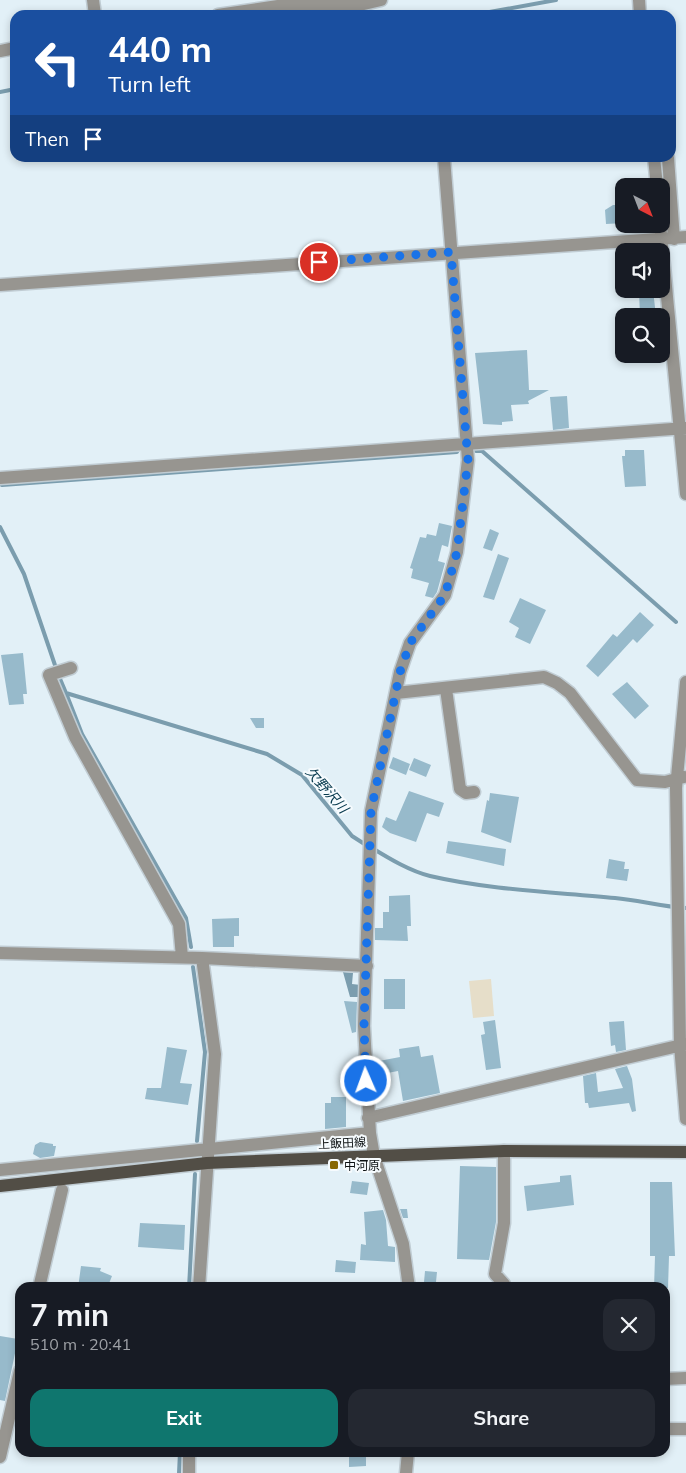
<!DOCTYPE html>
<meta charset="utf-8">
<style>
body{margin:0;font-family:Mulish,"Noto Sans JP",sans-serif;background:#242831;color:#f1f3f6;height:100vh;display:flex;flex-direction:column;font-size:19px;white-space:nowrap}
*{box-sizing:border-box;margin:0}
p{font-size:16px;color:#9ea1a6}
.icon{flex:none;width:28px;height:28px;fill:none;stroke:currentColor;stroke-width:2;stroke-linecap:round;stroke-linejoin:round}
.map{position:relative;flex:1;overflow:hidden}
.sheet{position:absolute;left:15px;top:1282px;width:655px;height:175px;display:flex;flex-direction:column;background:#171b24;border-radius:15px;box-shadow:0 2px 8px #0003}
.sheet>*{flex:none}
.banner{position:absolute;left:10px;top:10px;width:666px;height:152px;border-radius:15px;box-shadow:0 2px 8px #0003;background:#1a4fa0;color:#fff;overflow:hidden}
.needle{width:32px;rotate:138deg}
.controls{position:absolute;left:615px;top:178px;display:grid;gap:10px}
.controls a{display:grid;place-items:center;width:55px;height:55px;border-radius:10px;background:#171b24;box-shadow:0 2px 8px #0003;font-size:25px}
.pin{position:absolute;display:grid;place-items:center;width:42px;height:42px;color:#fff;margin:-21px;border:2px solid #fff;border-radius:50%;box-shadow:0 1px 5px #0007}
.me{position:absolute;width:55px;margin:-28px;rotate:358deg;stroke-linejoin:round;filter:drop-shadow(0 0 4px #0008)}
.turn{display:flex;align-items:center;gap:18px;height:105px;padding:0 15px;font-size:22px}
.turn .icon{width:65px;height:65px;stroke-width:2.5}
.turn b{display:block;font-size:35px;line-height:42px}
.then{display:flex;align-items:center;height:48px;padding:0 15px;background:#0003;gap:10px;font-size:19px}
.round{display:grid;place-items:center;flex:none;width:52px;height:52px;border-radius:15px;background:#242831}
.overview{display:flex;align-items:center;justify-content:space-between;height:85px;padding:0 15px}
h1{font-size:30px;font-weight:700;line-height:38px}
.cta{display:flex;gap:10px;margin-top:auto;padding:10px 15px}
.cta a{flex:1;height:58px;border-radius:15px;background:#0f766e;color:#fff;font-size:20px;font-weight:700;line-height:58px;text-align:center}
.cta a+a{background:#242831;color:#f1f3f6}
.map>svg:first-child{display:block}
.green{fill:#e6dec9}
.water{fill:#7b9dae}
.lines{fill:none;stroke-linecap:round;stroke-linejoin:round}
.stream{stroke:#7b9dae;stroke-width:4}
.building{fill:#97bacb}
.minor-casing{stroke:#c0ccd3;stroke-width:15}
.major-casing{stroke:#c0ccd3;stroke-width:15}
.minor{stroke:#979590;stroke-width:12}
.major{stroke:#524e46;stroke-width:12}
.route{stroke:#1a73e8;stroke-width:9;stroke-dasharray:0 16.2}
.poi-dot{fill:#886906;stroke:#f6fbfe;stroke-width:2}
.labels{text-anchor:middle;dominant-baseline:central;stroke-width:4;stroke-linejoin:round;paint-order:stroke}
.street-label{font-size:12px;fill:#0c1113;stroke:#f6fbfe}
.poi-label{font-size:12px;fill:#0c1113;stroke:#f6fbfe;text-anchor:start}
.water-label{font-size:14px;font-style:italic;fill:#05384c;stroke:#f6fbfe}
</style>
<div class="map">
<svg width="686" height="1473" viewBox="0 0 686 1473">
<rect width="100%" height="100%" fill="#e2f0f7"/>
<path class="green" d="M491,979l3,37 -21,2 -4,-37z"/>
<path class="water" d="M343,972l10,1 -1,11 9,1v12h-11z"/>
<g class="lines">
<path class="stream" d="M473,15l83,-15
M0,92l15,-3
M476,451h6l194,171
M2,485l455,-33
M0,527l24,47 34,100 8,19 201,61 35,21 50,61 14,9
M66,693l16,41 104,184 5,29
M372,848c18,11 38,23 58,28 60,14 124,16 185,22 24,2 47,9 71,10
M193,967l12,85 -8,89
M189,1288l6,-114
M179,1473l1,-21"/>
</g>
<path class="building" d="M613,205h11v18l-18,1 -1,-14z
M653,290l3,26h-16l-1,-25z
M527,350l2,40h20l-21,11 1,3 -18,1 2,16 -11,1v3l-19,-1 -8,-71z
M567,396l2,32 -16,2 -3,-33z
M625,450h19l2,36 -21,1 -3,-31h3z
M439,523l13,3 -4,21 -6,-2 -4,16 7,2 -8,29 -4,6 -8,-2 4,-13 -18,-5 2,-9 -3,-1 10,-31 6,1 1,-4 9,2z
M490,529l9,4 -7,18 -9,-3z
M498,554l11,4 -15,42 -11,-3z
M520,598l26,12 -16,34 -15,-7 4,-9 -10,-6z
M640,612l14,13 -17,18 -4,-4 -35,38 -12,-11 27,-32 4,3z
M23,653l4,41h-4l1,10 -15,1 -8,-50z
M627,682l22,24 -14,13 -23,-25z
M250,718h14v10h-8z
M393,757l17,7 -4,11 -17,-7z
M414,758l17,7 -5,12 -17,-7z
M409,791l35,12 -5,14 -12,-4 -11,29 -26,-9 -8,-6 4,-10 10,4z
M490,793l29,4 -8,46 -30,-11 6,-32 2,1z
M448,841l58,8 -2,17 -58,-13z
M609,859l16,3 -1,7h5l-2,12 -21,-3z
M410,895l1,31h-4l1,15 -33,-1v-12h8v-16h6v-16z
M239,918v18h-5v11h-21l-1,-28z
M384,979h21v30h-21z
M344,1001l13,1 -1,30 -4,1z
M495,1020l6,48 -15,2 -5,-35 4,-1 -2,-12z
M624,1021l2,29 -10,2 -1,-7 -4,1 -2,-24z
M419,1046l2,11 12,-2 7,38 -37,8 -5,-30 -16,3 -3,-13 21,-4 -1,-8z
M167,1047l20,3 -7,33 12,1 -4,21 -43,-6 2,-11h14z
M627,1066l5,13 4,32 -4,1 -3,-9 -40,5 -1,-5h-3l-2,-27 13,-3 2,19 25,-4 -8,-19z
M331,1097h15v30l-21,2v-26h6z
M40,1142l13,2v2h3l-2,10 -14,2 -7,-4 2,-9z
M460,1166l36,1v55l-7,38 -32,-1z
M571,1175l3,30 -47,6 -3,-25 36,-4v-6z
M352,1181l17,2 -2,12 -17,-2z
M650,1182h22l3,74h-6l-1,32h-14l1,-32h-5z
M400,1209h7l1,9h-5z
M383,1210l3,10 2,26 7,1v15l-35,-2 1,-16 5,1 -2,-33z
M140,1223l45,2 -1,25 -46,-3z
M336,1260l20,2 -1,11 -20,-1z
M81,1266l20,2 -1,3 12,5 -4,10 -8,-3v5h-22z
M425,1271l12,1 -1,10h-12z
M0,1336l18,3 -13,62 -5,-1z
M349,1452h17v14l-17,1z"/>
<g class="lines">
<defs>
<path id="minor" d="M93,0l2,15
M639,0l1,15
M218,15l60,-9 86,-2 17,-4
M0,51l15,-3
M654,158l3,28
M668,158l6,81
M660,224l26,270
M0,285l686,-48
M0,478l686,-50
M71,668l-22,7 26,62 104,187 3,33
M686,682l-10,106 4,257 6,74
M446,689l14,100 6,4 8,-1
M396,693l148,-16 13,6 13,10 67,87 28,2 19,-5
M0,953l202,5
M368,1118l318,-74
M0,1170l370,-37
M504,1284l-9,-10 9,-51v-72
M39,1288l23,-98
M199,1288l16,-234 -13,-96 165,8
M409,1288l-6,-44 -29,-88 -4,-23 -6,-107 7,-215 29,-139 10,-29 35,-48 12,-43 11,-92 -24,-302
M665,1379l21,-1
M665,1429h21
M189,1452v21
M0,1457l20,-86
M406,1473l2,-21"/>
<path id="major" d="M0,1186l207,-23 297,-12 182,1"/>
</defs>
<use href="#minor" class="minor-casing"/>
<use href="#major" class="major-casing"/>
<use href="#minor" class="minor"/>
<use href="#major" class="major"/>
</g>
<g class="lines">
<path class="route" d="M319,262l132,-10 17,208 -11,92 -12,43 -35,48 -10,29 -29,139 -7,215 2,55"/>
</g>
<rect class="poi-dot" x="329" y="1160" width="10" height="10" rx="2.5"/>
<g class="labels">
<g class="street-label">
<text transform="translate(342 1143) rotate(-3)">上飯田線</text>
</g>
<g class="poi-label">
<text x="344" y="1165">中河原</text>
</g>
<g class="water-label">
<text transform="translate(327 790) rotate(49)">欠野沢川</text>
</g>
</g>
</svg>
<div class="controls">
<a><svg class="needle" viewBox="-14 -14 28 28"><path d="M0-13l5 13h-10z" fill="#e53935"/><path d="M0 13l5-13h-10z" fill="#9ea1a6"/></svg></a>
<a><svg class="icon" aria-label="sound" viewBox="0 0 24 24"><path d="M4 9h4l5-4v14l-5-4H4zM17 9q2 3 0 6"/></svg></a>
<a><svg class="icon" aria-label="search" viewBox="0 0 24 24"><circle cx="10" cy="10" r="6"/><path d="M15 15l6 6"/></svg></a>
</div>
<div class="pin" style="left:319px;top:262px;background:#d93025"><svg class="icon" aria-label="arrive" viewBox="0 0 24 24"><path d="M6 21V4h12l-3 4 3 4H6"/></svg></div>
<svg class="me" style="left:366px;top:1081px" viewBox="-20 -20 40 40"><circle r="17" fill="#1a73e8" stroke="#fff" stroke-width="3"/><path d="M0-11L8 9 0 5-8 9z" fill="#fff"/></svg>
<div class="banner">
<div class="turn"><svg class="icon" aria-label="left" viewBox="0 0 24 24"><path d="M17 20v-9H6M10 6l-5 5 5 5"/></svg><div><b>440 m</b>Turn left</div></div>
<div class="then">Then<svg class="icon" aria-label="arrive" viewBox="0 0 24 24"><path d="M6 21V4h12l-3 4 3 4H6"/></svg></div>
</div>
<section class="sheet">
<div class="overview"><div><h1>7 min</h1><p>510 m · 20:41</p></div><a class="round"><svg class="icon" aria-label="close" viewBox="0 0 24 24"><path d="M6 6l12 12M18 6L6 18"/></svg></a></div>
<div class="cta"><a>Exit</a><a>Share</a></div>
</section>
</div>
